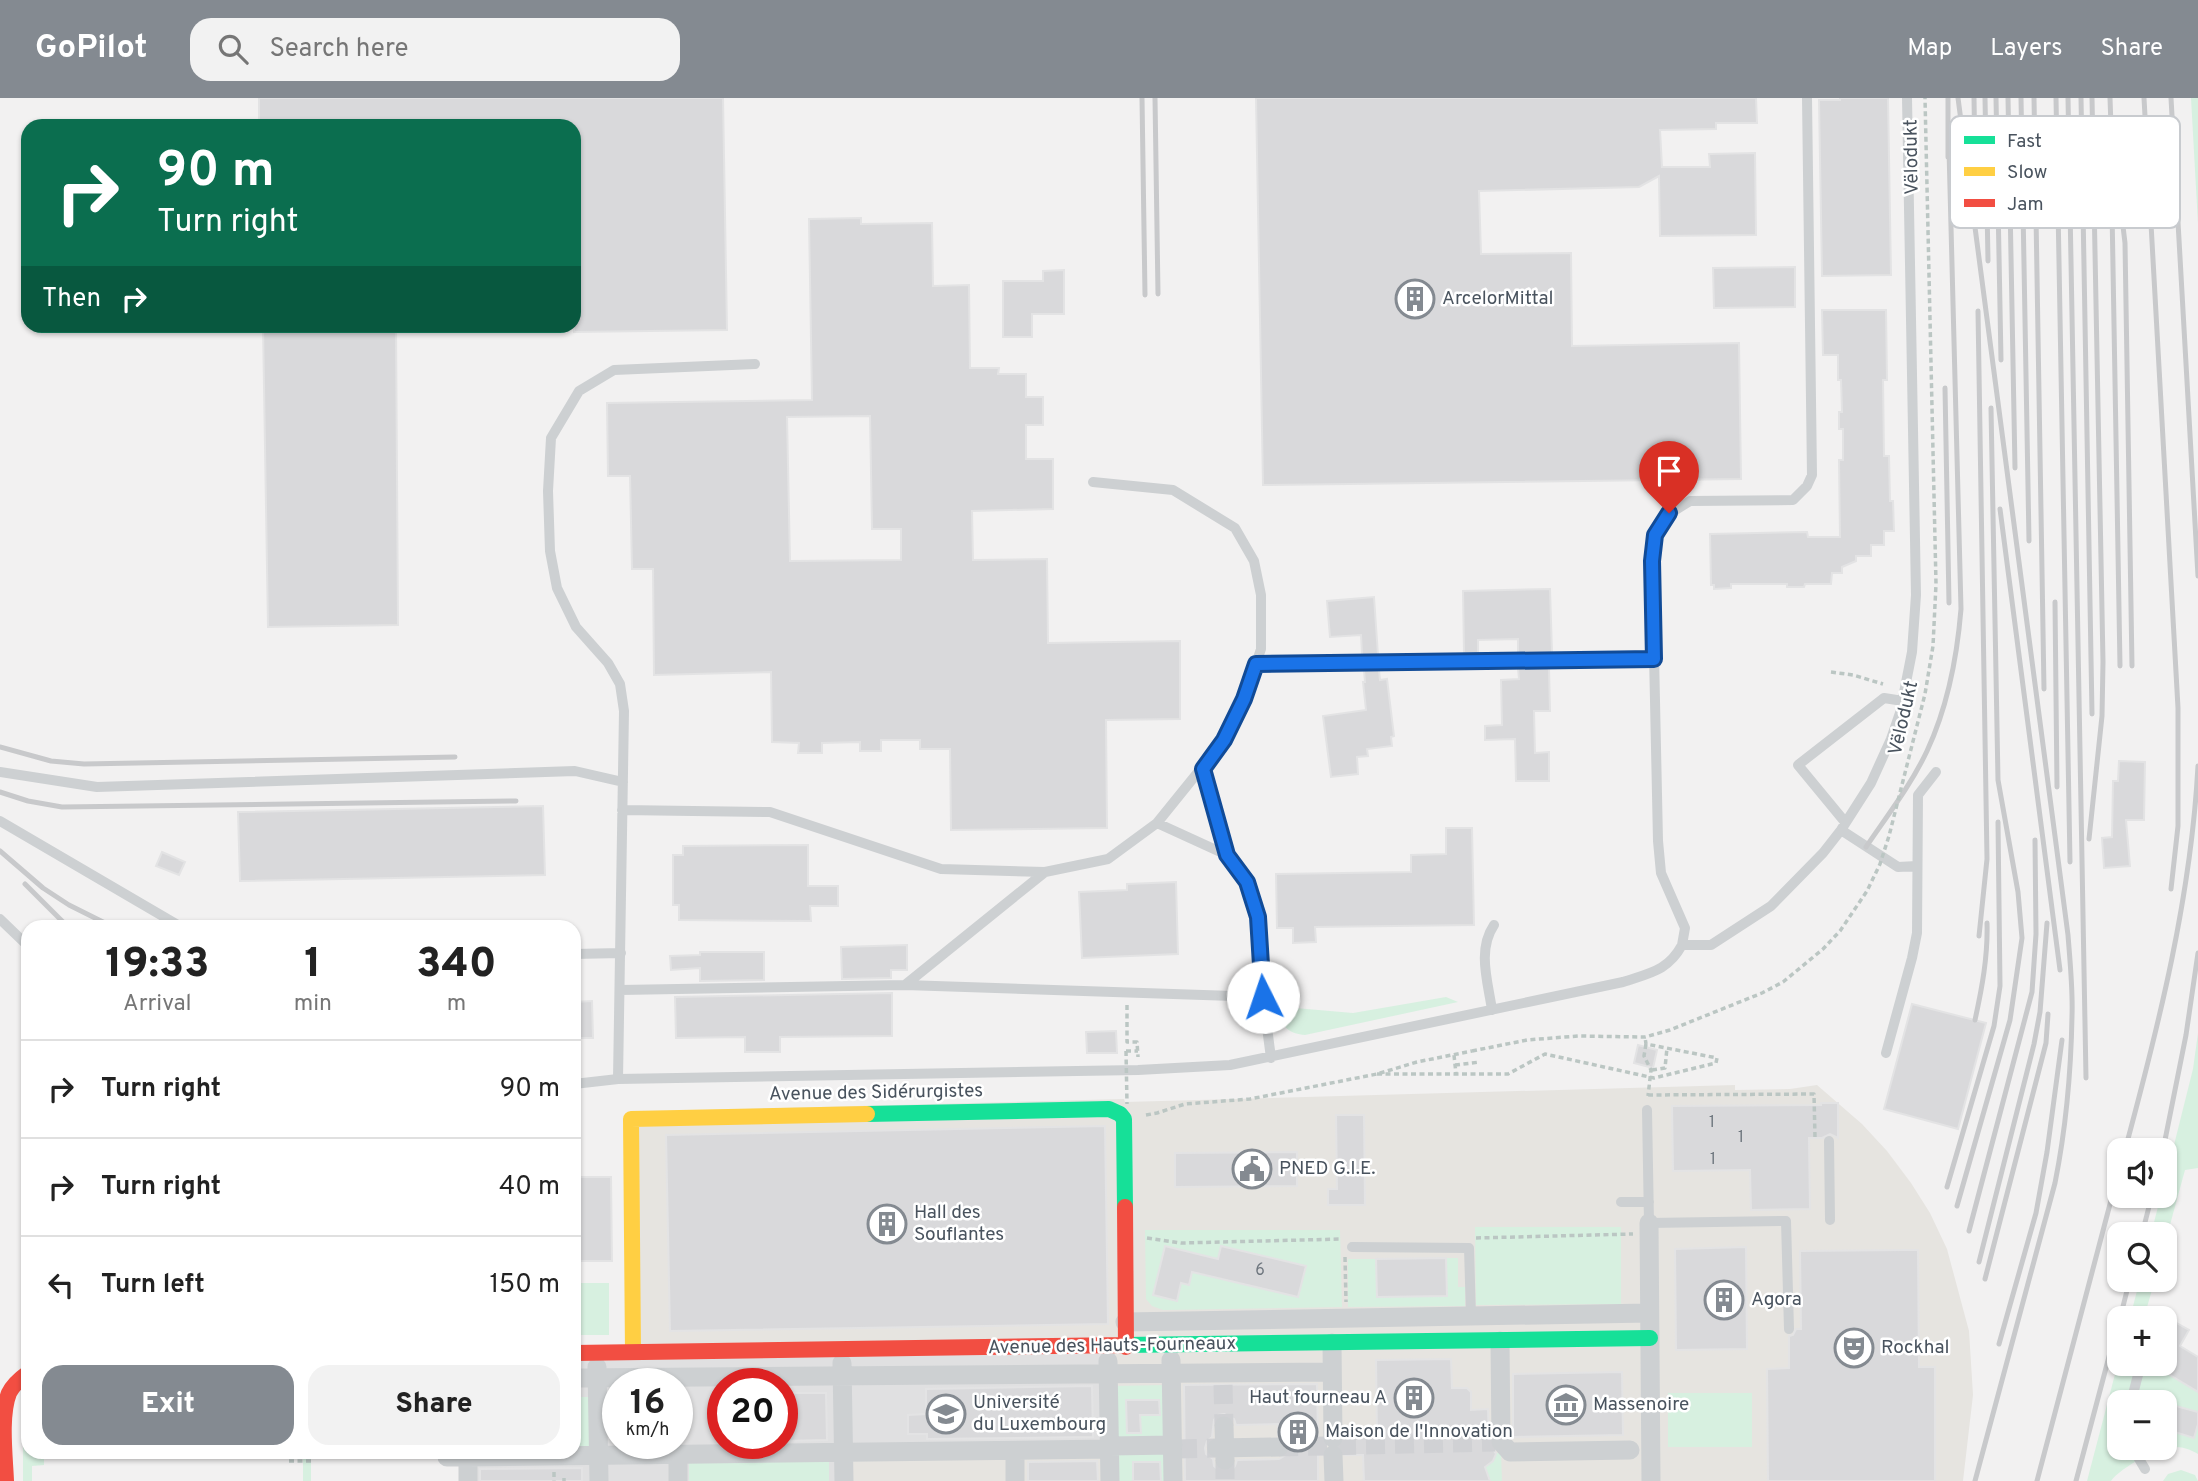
<!DOCTYPE html>
<meta charset="utf-8">
<style>
body{margin:0;font-family:Overpass,sans-serif;background:#f2f2f2;color:#222;height:100vh;display:flex;flex-direction:column;font-size:26px;white-space:nowrap}
*{box-sizing:border-box;margin:0}
p{font-size:23px;color:#767676}
.icon{flex:none;width:38px;height:38px;fill:none;stroke:currentColor;stroke-width:2;stroke-linecap:round;stroke-linejoin:round}
.map{position:relative;flex:1;overflow:hidden}
.side{position:absolute;left:21px;top:822px;width:560px;height:539px;display:flex;flex-direction:column;background:#fff;border-radius:21px;box-shadow:0 2px 5px #0004}
.side>*{flex:none}
.hud{position:absolute;left:21px;top:21px;width:560px;height:214px;border-radius:21px;box-shadow:0 2px 5px #0004;background:#0b6e4f;color:#fff;overflow:hidden}
.tools{position:absolute;left:2107px;top:1040px;display:grid;gap:14px}
.tools a{display:grid;place-items:center;width:70px;height:70px;border-radius:14px;background:#fff;box-shadow:0 2px 5px #0004;font-size:35px}
.speed{position:absolute;left:602px;top:1270px;display:flex;gap:14px;font-size:35px;font-weight:700;text-align:center}
.speed>*{display:grid;place-content:center;width:91px;height:91px;border-radius:50%;background:#fff;box-shadow:0 2px 5px #0004;line-height:1}
.speed small{font-size:18px;font-weight:400}
.speed .limit{border:10px solid #d22;background:#fff;color:#111}
.pin{position:absolute;display:grid;place-items:center;width:60px;height:60px;color:#fff;margin:-72px -30px;border-radius:50% 50% 50% 0;rotate:-45deg;box-shadow:0 0 7px #0007}
.pin .icon{rotate:45deg}
.me{position:absolute;width:77px;margin:-38px;rotate:356deg;stroke-linejoin:round;filter:drop-shadow(0 0 5px #0008)}
.turn{display:flex;align-items:center;gap:24px;height:147px;padding:0 21px;font-size:32px}
.turn .icon{width:91px;height:91px;stroke-width:2.5}
.turn b{display:block;font-size:49px;line-height:60px}
.then{display:flex;align-items:center;height:66px;padding:0 21px;background:#0003;gap:14px;font-size:26px}
.eta{display:flex;justify-content:space-evenly;align-items:center;height:119px;text-align:center}
.eta b{font-size:42px;font-weight:800;line-height:49px}
.primary-button{display:flex;gap:14px;margin-top:auto;padding:14px 21px}
.primary-button a{flex:1;height:80px;border-radius:21px;background:#848a91;color:#fff;font-size:28px;font-weight:800;line-height:80px;text-align:center}
.primary-button a+a{background:#f2f2f2;color:#222}
ul{padding:0;list-style:none}
li{display:flex;align-items:center;gap:21px;height:98px;padding:0 21px;border-top:2px solid #e0e0e0}
li div{flex:1}
li b{display:block;font-size:26px}
li em{font-style:normal}
header{display:flex;align-items:center;gap:42px;box-sizing:border-box;height:98px;padding:0 35px;background:#848a91;color:#fff}
header strong{font-size:33px}
nav{display:flex;gap:38px;margin-inline-start:auto;font-size:24px}
.search{width:490px;height:63px;background:#f2f2f2;display:flex;align-items:center;gap:18px;box-sizing:border-box;padding:0 24px;border-radius:21px;color:#767676;font-size:26px}
.map>svg:first-child{display:block}
.commercial{fill:#e6e4e0}
.education{fill:#e0e0e1;fill-rule:evenodd}
.green{fill:#d7f0e0;fill-rule:evenodd}
.building{fill:#d9d9db;stroke:#e3e3e4;stroke-width:2;fill-rule:evenodd}
.lines{fill:none;stroke-linecap:round;stroke-linejoin:round}
.street-tunnel{stroke:#d0d1d4;stroke-width:19;stroke-dasharray:19 10;stroke-linecap:butt}
.path{stroke:#bbc6c3;stroke-width:3.5;stroke-dasharray:5 3.5;stroke-linecap:butt}
.lane{stroke:#cdd0d2;stroke-width:10}
.street{stroke:#cdd0d2;stroke-width:19}
.fast{stroke:#16e098;stroke-width:16}
.slow{stroke:#ffcf43;stroke-width:16}
.jam{stroke:#f24e42;stroke-width:16}
.rail{stroke:#c8c9cb;stroke-width:5}
.path-bridge{stroke:#bbc6c3;stroke-width:3.5;stroke-dasharray:5 3.5;stroke-linecap:butt}
.route-casing{stroke:#114b97;stroke-width:18}
.route{stroke:#1a73e8;stroke-width:12}
.labels{text-anchor:middle;dominant-baseline:central;stroke-width:5;stroke-linejoin:round;paint-order:stroke}
.number-label{font-size:16px;fill:#6e767e}
.street-label{font-size:19px;fill:#49535e;stroke:#fff}
.poi-label{font-size:19px;fill:#49535e;stroke:#fff;text-anchor:start}
.key{fill:#fff;stroke:#c8cbcf;stroke-width:2}
.key-label{font-size:19px;fill:#49535e}
</style>
<header>
<strong>GoPilot</strong>
<div class="search"><svg class="icon" aria-label="search" viewBox="0 0 24 24"><circle cx="10" cy="10" r="6"/><path d="M15 15l6 6"/></svg>Search here</div>
<nav><a>Map</a><a>Layers</a><a>Share</a></nav>
</header>
<div class="map">
<svg width="2198" height="1383" viewBox="0 0 2198 1383">
<rect width="100%" height="100%" fill="#f2f1f1"/>
<path class="commercial" d="M1735,987v5l55,-1 27,-4 45,39 25,27 24,32 19,30 17,36 22,82 4,64 -10,86h-1119l-1,-28 266,-4 -476,-97 -2,-240 493,-13 1,3z"/>
<path class="education" d="M1108,1248l2,103 -266,4v28h-376v-28l106,-1v-99zM618,1286h59v60h-59zM723,1286h59v60h-59z"/>
<path class="green" d="M2191,0h7v126z
M1446,899l12,5 -153,33c-16,-2 -22,-6 -25,-22l4,-6 69,6z
M2198,935v135l-13,2 -20,73v-9h-14l10,-39h4v-14l28,-112z
M1475,1129h146v77l-145,1z
M1145,1132h195l2,77 -179,3 -11,-4 -6,-7z
M1446,1160h12v29h7v19l-117,1v-48h28l2,38 68,-1z
M2140,1181h15l-11,39h-14z
M574,1185h35v52h-35z
M2119,1261v4h30l49,29v62c-7,-4 -14,-7 -22,-7 -17,0 -55,20 -65,34h-24zM2119,1304h46v45h-46z
M1167,1287l1,54 -55,1 -1,-54z
M28,1290v64l16,1v12l-12,1v15h-9v-83z
M1668,1295h84v54h-84z
M574,1299h17l1,50h-18z
M1169,1353v30h-55v-29z
M303,1355h8v28h-8z
M1501,1355l1,28h-12l-16,-27z
M829,1362v21h-140v-19z
M2181,1372l14,5 3,6h-35l5,-7z"/>
<path class="building" d="M259,0h464l4,232 -153,2v-206h-315z
M1256,0h500l1,25h-41v6l-56,1 2,37h48l-1,-13 46,-1 1,82 -96,1 -1,-60 -20,11 -160,4 2,63 90,-1 1,93 167,-3 2,136 -478,6z
M1840,0h48l3,177 -69,1 -3,-176h21z
M861,120v6l71,-1 1,63 36,-1 1,83h29l-1,6h28v23h17v28h-17v34h27v50l-81,2 1,49 74,-1 1,84 132,-2v78l-74,1 1,108 -156,2 -1,-81h-30v-9h-39v11h-21v-9l-38,1v10h-24l1,-10 -27,-1 -1,-70 -117,3 -1,-106h-21l-2,-93h-22l-1,-73 205,-3 -3,-181zM870,318l2,113h29v31l-111,1 -3,-144z
M1795,169v40l-81,1 -1,-40z
M1064,172v44h-32v23h-29v-56h40v-10z
M1822,212h64l1,70h-4l1,76h5l1,45h3l1,30h-10v14h-13v11h-15v5l-14,6v6h-10l-1,11h-26l-1,3h-17v-3h-56v4l-17,1v-4h-3l-1,-51 97,-2 1,5h32l-1,-77h4v-31h-4v-17h3l-1,-32h-3v-25h-15z
M263,228h133l2,299 -130,2z
M1550,491l2,64h-34v-14l-40,1v13h-14l-1,-62z
M1374,499l4,58h-16l-1,-20 -31,2 -3,-36z
M1518,570h31l1,43h-16l1,42 14,-1v29h-33l-1,-42 -30,1v-14l17,-1 -1,-45 18,-1z
M1364,572h15l1,10 7,-1 7,57 -3,1 1,9 -25,3 1,7 -11,1 1,17 -27,3 -8,-61 43,-6 -3,-28h2z
M2119,663l26,1 -1,58h-18l4,46 -26,2 -2,-30 10,-1 1,-56h5z
M543,708l2,69 -305,6 -2,-69z
M1446,730h26l2,97 -159,2 1,15 -23,1v-15h-16l-1,-54 135,-2v-17l35,-1z
M808,747v41h30v20h-28l1,15 -132,-1v-15h-6v-50h10v-9z
M162,754l23,10 -6,13 -23,-9z
M1176,784l2,72 -96,4 -3,-66 48,-2v-6z
M907,847v25h-16v8l-49,1 -1,-32z
M700,854h64v28l-64,1v-13l-29,2 -1,-14 30,-1z
M892,895v43l-112,1v15h-35v-15l-69,1 -1,-41z
M592,903l1,37h-19v-36z
M1912,906l74,19 -28,106 -74,-20z
M1116,933l1,22h-30l-1,-21z
M1638,947l19,5 -4,18 -19,-5z
M1821,1005h17v35l-8,-4 -8,4h-13l1,71 -59,1 -1,-40 -77,1 -1,-65 149,-1z
M1336,1017h28l1,90h-37v-16h9z
M1105,1028l3,198 -438,7 -4,-196z
M1297,1054v34l-122,1v-34z
M574,1079h37l1,84h-38z
M1165,1148l53,13 3,-13 85,20 -8,31 -106,-25 -3,13 -8,-2 -4,18 -24,-6z
M1746,1149l1,102 -71,1 -1,-101z
M1904,1152h14l1,117h16v114h-167l-1,-112 22,-1v-32l4,-1 3,-6h5l-1,-78z
M1446,1160l1,38 -70,1 -1,-38z
M2173,1223l16,9 -9,16 18,11v35l-33,-20v-38z
M1451,1261l1,29h15l4,4v18l17,-1 1,33 7,12 -3,7 -8,6 5,14h-126l-1,-26h-18l-4,-9 4,-9h32l-1,-77z
M1622,1274l1,63 -110,2v-63z
M1317,1286l1,54h3l4,8 -4,9h-3v26h-133l-1,-96zM1224,1316l10,5 2,6 42,-1v11l7,2 5,4 1,6 -2,6 -10,6 -42,1 -2,6 -4,5 -6,1 -6,-2 -5,-4 -1,-7 -7,-5 -1,-6 2,-7 5,-4 2,-17 4,-5z
M1092,1288l1,51 -166,2v-5h-19v-19l18,-1v-25z
M782,1295h44l1,47 -45,1z
M1126,1302h33l1,15h-20l1,18h-14z
M2165,1305l33,9v12l-4,14 -29,-9z
M1097,1363l1,20h-70v-19z
M1133,1364h27l1,19h-28z
M582,1370v13h-102v-12z"/>
<g class="lines">
<path class="street-tunnel" d="M1223,1287l1,41
M1279,1349l216,-5
M1178,1351l39,-1
M1225,1362v21"/>
<path class="path" d="M1831,574l22,3 30,9
M1127,907v37h10l1,15
M1646,946l-2,12 7,14 -3,26
M1126,953h12
M1454,957l2,19
M1455,967l25,-3
M1652,972l13,-2 2,-20
M1648,997l166,-1 1,44
M1146,1017l11,-2 28,-9 65,-5 127,-25 40,-12 55,-11
M1147,1140l34,5 161,-4
M1476,1140l157,-4
M1345,1159l1,45
M289,1363h22
M554,1374v9
M564,1380v3"/>
<path class="lane" d="M1093,384l80,8 62,38 19,33 7,34v54l-17,50 -20,41 -67,83 -49,36 -63,13 -140,113 358,12
M1256,566l398,-5
M1203,671l24,86
M0,674l97,15 478,-16 48,11
M622,712l148,2 171,57 104,3
M0,723l183,107
M1845,724l-47,-57 86,-67 19,3
M1157,725l70,32 20,27 11,35 5,80 8,61
M1841,732l57,37 19,-1
M0,821l28,27
M1682,847l3,-17 -24,-55 -3,-32 -6,-280 3,-26 14,-21 21,-13 103,-1 14,-14 5,-11 -5,-377
M574,856l47,-1
M620,892l285,-5
M1492,912c-4,-28 -15,-60 2,-85
M1886,955l26,-95 5,-25 1,-138 18,-23
M618,981l6,-368 -4,-27 -12,-21 -32,-36 -19,-39 -7,-37 -2,-60 3,-53 28,-47 35,-21 141,-6
M574,986l44,-5 520,-9 92,-5 393,-83c26,-9 45,-11 59,-37h29l60,-39 52,-53 18,-23 30,-47 20,-44 9,-26 12,-61 4,-57 -9,-497
M1647,1012l2,113 137,-2 3,108
M1829,1043l1,79
M1621,1104h28
M1352,1149l117,1 2,68
M2131,1304l8,-31
M2132,1349l13,22"/>
<path class="street" d="M1649,1125l2,258
M1125,1224l524,-9
M1500,1243l1,101 9,10 120,-2
M1332,1245l1,95
M1171,1262l2,121
M1108,1263l2,120
M842,1265l2,118
M597,1269l2,114
M574,1280l758,-6
M1224,1328l1,34
M1110,1348l63,-1
M1217,1350l62,-1
M1015,1353v30
M447,1354v5h21v24
M678,1357v26
M1333,1357l1,26
M468,1359l642,-8"/>
<path class="fast" d="M867,1016l242,-5 11,5 4,5 1,88
M1125,1247l525,-7"/>
<path class="slow" d="M633,1254l-2,-233 236,-5"/>
<path class="jam" d="M1125,1109l1,140
M574,1255l551,-8
M6,1383c-1,-25 -6,-65 3,-88 4,-8 12,-15 19,-20"/>
<path class="rail" d="M1142,0l3,197
M1155,0l3,196
M1948,0v59
M1958,0l110,837c2,27 5,54 4,81 -1,56 -6,112 -17,167l-80,298
M1974,0l1,63
M1985,0l3,163
M1996,0l5,262
M2008,0l7,370
M2021,0l8,443
M2034,0l10,591
M2056,0l14,764
M2068,0l18,980
M2081,0l11,616
M2110,0l1,28 14,117 7,423
M2144,0l34,610v118l-7,63
M2171,0l27,478
M2112,112l8,456
M1978,213l9,548 -8,77
M1945,290l4,215
M2000,411l60,461
M2055,504l2,185
M0,649l51,14 33,3 371,-7
M0,694l28,9 34,6 454,-6
M2089,741l13,-123 1,-54 -11,-564
M1866,749c21,-31 45,-62 61,-96 21,-45 30,-93 34,-142l-12,-459
M0,753l43,37 26,17 46,23
M25,786l44,44
M1975,922c7,-32 13,-64 12,-97
M2125,1052c34,-126 66,-253 73,-384
M2163,1052l23,-115 12,-82
M1947,1089l47,-161 6,-40 -2,-164
M1957,1108l53,-186 12,-82 -4,-46 -20,-112 -7,-372
M1969,1133l63,-239 4,-58 -1,-94
M2142,1136l10,-39
M1979,1164l55,-218 6,-32 7,-89
M1985,1181l61,-236 2,-29
M2120,1220l10,-39
M1999,1246l37,-131 11,-61 15,-112
M2037,1383l82,-311
M2076,1383l43,-162"/>
<path class="path-bridge" d="M1126,953l1,53
M1472,953l55,-11 51,-4 67,1 25,-7 92,-37 21,-11 40,-33 17,-18 27,-40 13,-27 9,-28 36,-142 8,-48 3,-62 -11,-486
M1377,976h131l37,-20 109,24 62,-15 1,-5 -71,-14 -1,-7"/>
</g>
<g class="lines">
<defs>
<path id="route" d="M1263,899l-5,-80 -11,-35 -20,-27 -24,-86 21,-29 20,-41 12,-35 398,-5 -2,-98 3,-26 14,-22"/>
</defs>
<use href="#route" class="route-casing"/>
<use href="#route" class="route"/>
</g>
<defs>
<symbol id="building-ring" viewBox="-11 -11 22 22"><circle r="9.5" fill="#fff" stroke="#848a91" stroke-width="1.5"/><path d="M-4-6H4V6H1V3H-1V6H-4ZM-2.5-4.3h1.7v1.8h-1.7ZM.8-4.3h1.7v1.8H.8ZM-2.5-1h1.7V.8h-1.7ZM.8-1h1.7V.8H.8Z" fill="#848a91"/></symbol>
<symbol id="civic-ring" viewBox="-11 -11 22 22"><circle r="9.5" fill="#fff" stroke="#848a91" stroke-width="1.5"/><path d="M-.6-6.5H3V-4.5H.6V-3L4-1V1h2V6H-6V1h2V-1L-.6-3ZM-1.2 2.5V6h2.4V2.5Z" fill="#848a91"/></symbol>
<symbol id="theatre-ring" viewBox="-11 -11 22 22"><circle r="9.5" fill="#fff" stroke="#848a91" stroke-width="1.5"/><path d="M-5-5.5Q0-4 5-5.5V0Q5 5 0 6Q-5 5-5 0ZM-3.3-2.5H-1v1.5H-3.3ZM1-2.5H3.3v1.5H1ZM-2.8 1Q0 5.5 2.8 1Z" fill="#848a91"/></symbol>
<symbol id="museum-ring" viewBox="-11 -11 22 22"><circle r="9.5" fill="#fff" stroke="#848a91" stroke-width="1.5"/><path d="M0-6L6-3V-2H-6V-3ZM-5-1h2V3h-2ZM-1-1h2V3h-2ZM3-1h2V3H3ZM-6 4H6V6H-6Z" fill="#848a91"/></symbol>
<symbol id="university-ring" viewBox="-11 -11 22 22"><circle r="9.5" fill="#fff" stroke="#848a91" stroke-width="1.5"/><path d="M0-5L7-2L0 1L-7-2ZM-4 1L0 2.5L4 1V4Q0 6-4 4Z" fill="#848a91"/></symbol>
</defs>
<g fill-rule="evenodd">
<use href="#building-ring" x="1393" y="179" width="44" height="44"/>
<use href="#civic-ring" x="1230" y="1049" width="44" height="44"/>
<use href="#building-ring" x="865" y="1104" width="44" height="44"/>
<use href="#building-ring" x="1702" y="1180" width="44" height="44"/>
<use href="#theatre-ring" x="1832" y="1228" width="44" height="44"/>
<use href="#building-ring" x="1392" y="1278" width="44" height="44"/>
<use href="#museum-ring" x="1544" y="1285" width="44" height="44"/>
<use href="#university-ring" x="924" y="1294" width="44" height="44"/>
<use href="#building-ring" x="1276" y="1312" width="44" height="44"/>
</g>
<g class="labels">
<g class="number-label">
<text x="1712" y="1025">1</text>
<text x="1741" y="1040">1</text>
<text x="1713" y="1062">1</text>
<text x="1260" y="1173">6</text>
</g>
<g class="street-label">
<text transform="translate(1912 59) rotate(-91)">Vëlodukt</text>
<text transform="translate(1904 620) rotate(-77)">Vëlodukt</text>
<text transform="translate(876 995) rotate(-1)">Avenue des Sidérurgistes</text>
<text transform="translate(1112 1248) rotate(-1)">Avenue des Hauts-Fourneaux</text>
</g>
<g class="poi-label">
<text x="1442" y="201">ArcelorMittal</text>
<text x="1279" y="1071">PNED G.I.E.</text>
<text x="914" y="1115">Hall des<tspan x="914" dy="22">Souflantes</tspan></text>
<text x="1751" y="1202">Agora</text>
<text x="1881" y="1250">Rockhal</text>
<text x="1387" y="1300" text-anchor="end">Haut fourneau A</text>
<text x="973" y="1305">Université<tspan x="973" dy="22">du Luxembourg</tspan></text>
<text x="1593" y="1307">Massenoire</text>
<text x="1325" y="1334">Maison de l'Innovation</text>
</g>
</g>
<rect x="1950" y="18" width="230" height="112" rx="10" class="key"/>
<rect x="1964" y="38" width="31" height="8" fill="#16e098"/>
<rect x="1964" y="69" width="31" height="9" fill="#ffcf43"/>
<rect x="1964" y="101" width="31" height="8" fill="#f24e42"/>
<g class="key-label">
<text x="2007" y="49">Fast</text>
<text x="2007" y="80">Slow</text>
<text x="2007" y="112">Jam</text>
</g>
</svg>
<div class="tools">
<a><svg class="icon" aria-label="sound" viewBox="0 0 24 24"><path d="M4 9h4l5-4v14l-5-4H4zM17 9q2 3 0 6"/></svg></a>
<a><svg class="icon" aria-label="search" viewBox="0 0 24 24"><circle cx="10" cy="10" r="6"/><path d="M15 15l6 6"/></svg></a>
<a>+</a>
<a>−</a>
</div>
<div class="speed"><div>16<small>km/h</small></div><div class="limit">20</div></div>
<div class="pin" style="left:1669px;top:415px;background:#d93025"><svg class="icon" aria-label="arrive" viewBox="0 0 24 24"><path d="M6 21V4h12l-3 4 3 4H6"/></svg></div>
<svg class="me" style="left:1263px;top:899px" viewBox="-20 -20 40 40"><circle r="19" fill="#fff"/><path d="M0-13L10 11 0 6-10 11z" fill="#1a73e8"/></svg>
<div class="hud">
<div class="turn"><svg class="icon" aria-label="right" viewBox="0 0 24 24"><path d="M7 20v-9h11M14 6l5 5-5 5"/></svg><div><b>90 m</b>Turn right</div></div>
<div class="then">Then<svg class="icon" aria-label="right" viewBox="0 0 24 24"><path d="M7 20v-9h11M14 6l5 5-5 5"/></svg></div>
</div>
<section class="side">
<div class="eta">
<div><b>19:33</b><p>Arrival</p></div>
<div><b>1</b><p>min</p></div>
<div><b>340</b><p>m</p></div>
</div>
<ul>
<li><svg class="icon" aria-label="right" viewBox="0 0 24 24"><path d="M7 20v-9h11M14 6l5 5-5 5"/></svg><div><b>Turn right</b></div><em>90 m</em></li>
<li><svg class="icon" aria-label="right" viewBox="0 0 24 24"><path d="M7 20v-9h11M14 6l5 5-5 5"/></svg><div><b>Turn right</b></div><em>40 m</em></li>
<li><svg class="icon" aria-label="left" viewBox="0 0 24 24"><path d="M17 20v-9H6M10 6l-5 5 5 5"/></svg><div><b>Turn left</b></div><em>150 m</em></li>
</ul>
<div class="primary-button"><a>Exit</a><a>Share</a></div>
</section>
</div>
